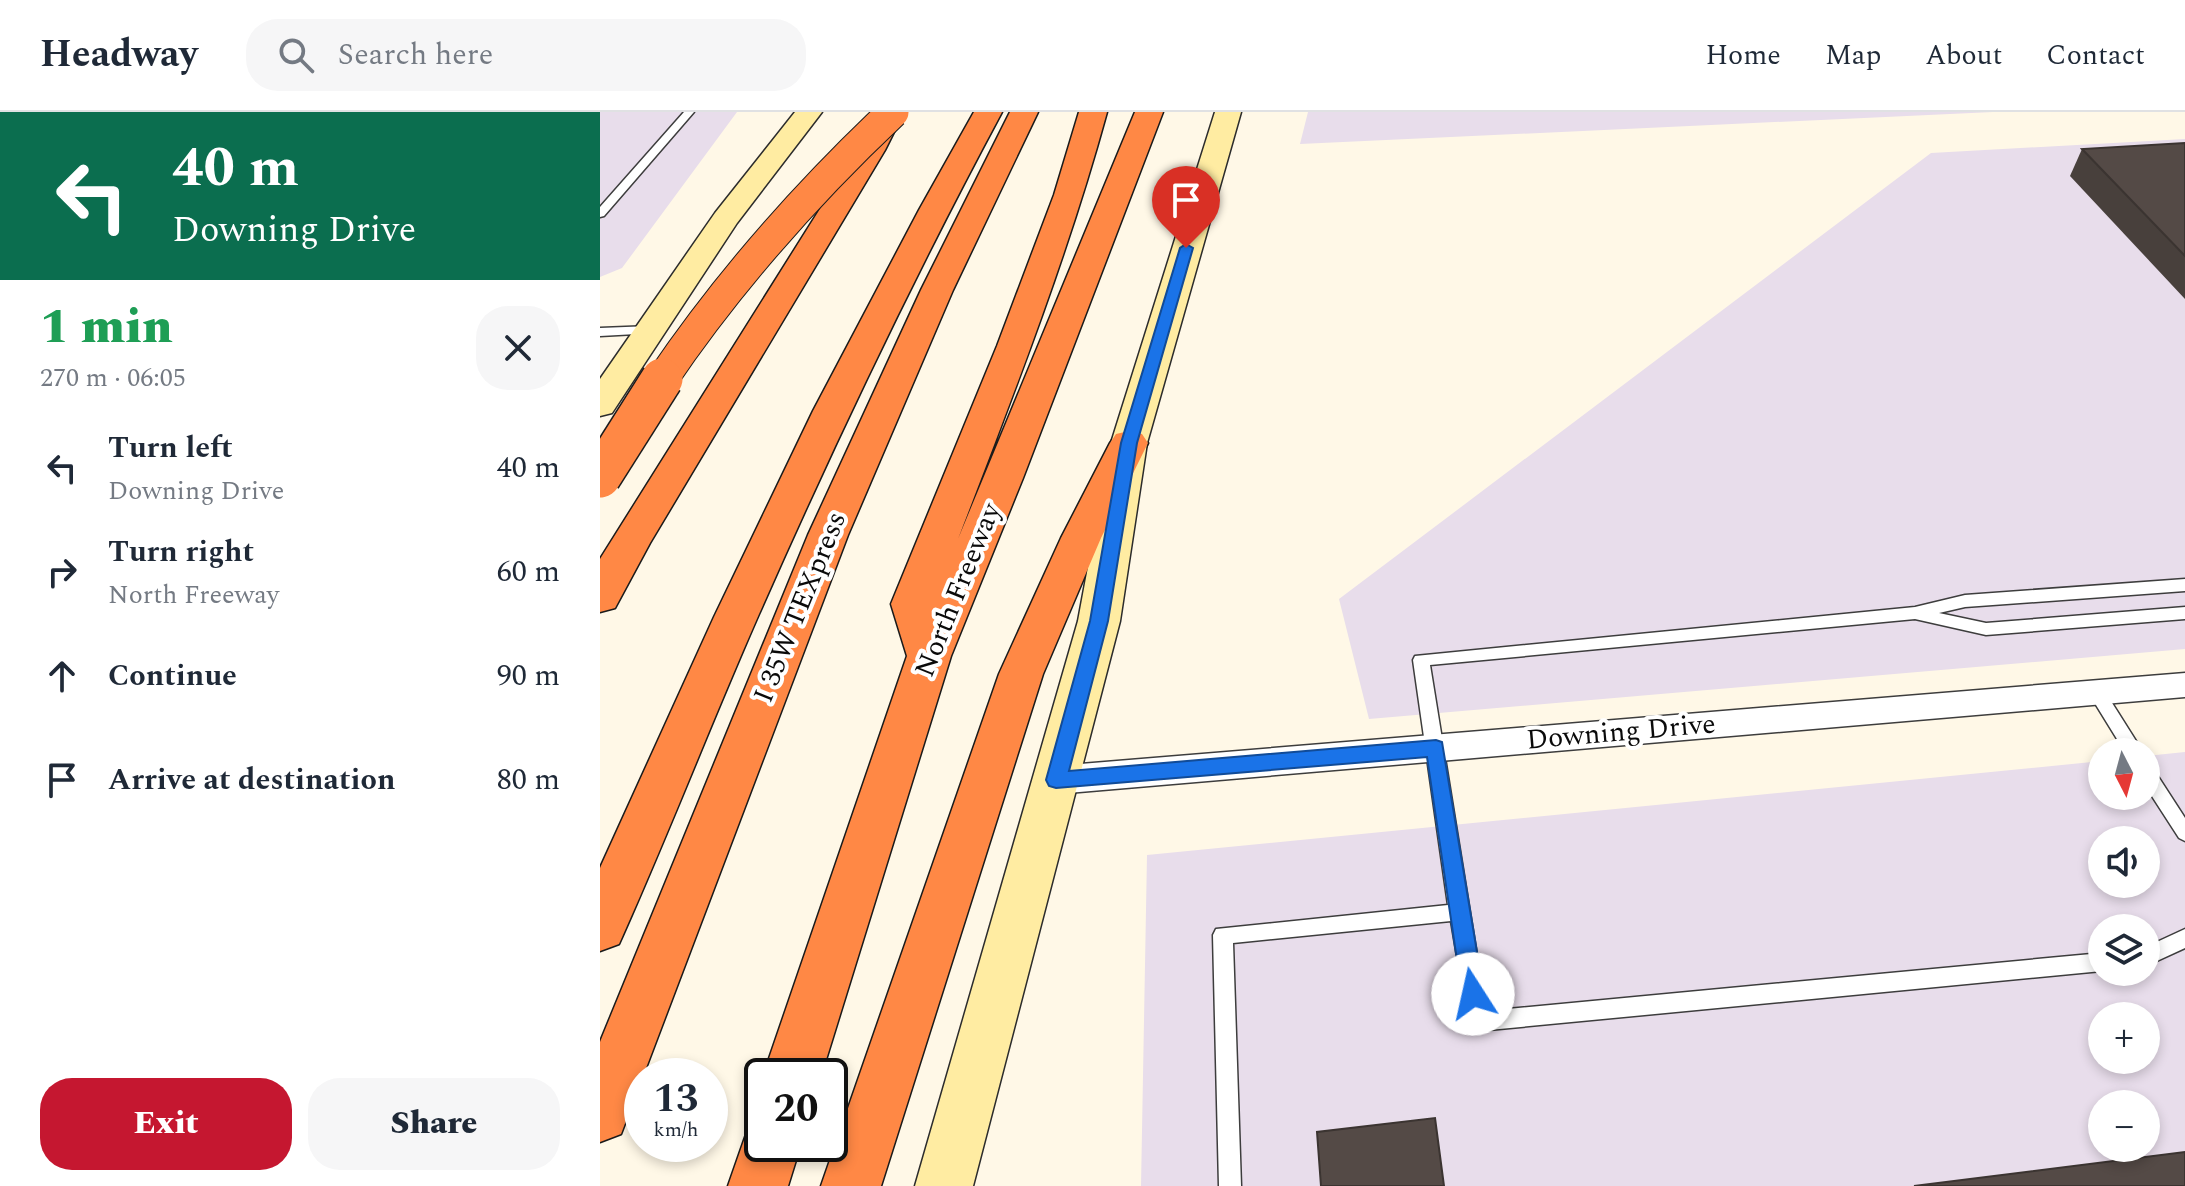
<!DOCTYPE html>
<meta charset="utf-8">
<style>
body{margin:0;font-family:Spectral,serif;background:#f6f6f7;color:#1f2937;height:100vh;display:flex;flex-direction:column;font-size:30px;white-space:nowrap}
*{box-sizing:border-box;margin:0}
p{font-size:26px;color:#747a83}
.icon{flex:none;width:44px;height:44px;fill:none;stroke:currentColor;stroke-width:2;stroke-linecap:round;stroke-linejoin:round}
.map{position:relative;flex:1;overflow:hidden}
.panel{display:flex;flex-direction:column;background:#fff;width:600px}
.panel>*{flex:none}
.guide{background:#0b6e4f;color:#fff;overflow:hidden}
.needle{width:52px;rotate:174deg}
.tools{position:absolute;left:1488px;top:626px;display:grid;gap:16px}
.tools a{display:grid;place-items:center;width:72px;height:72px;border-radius:50%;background:#fff;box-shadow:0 4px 12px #0003;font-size:40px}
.speed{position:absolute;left:24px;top:946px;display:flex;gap:16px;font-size:40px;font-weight:700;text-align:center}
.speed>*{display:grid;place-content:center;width:104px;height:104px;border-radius:50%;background:#fff;box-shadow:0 4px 12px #0003;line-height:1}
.speed small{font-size:20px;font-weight:400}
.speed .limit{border:4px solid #111;border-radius:12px;background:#fff;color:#111}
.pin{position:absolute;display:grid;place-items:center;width:68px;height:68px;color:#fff;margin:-82px -34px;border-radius:50% 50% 50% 0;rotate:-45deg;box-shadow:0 0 8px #0007}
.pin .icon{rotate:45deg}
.me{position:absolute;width:88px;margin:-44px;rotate:350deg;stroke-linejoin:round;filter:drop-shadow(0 0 6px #0008)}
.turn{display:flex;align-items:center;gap:28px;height:168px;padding:0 40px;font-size:36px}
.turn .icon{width:104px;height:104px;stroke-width:2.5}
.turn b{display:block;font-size:56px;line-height:68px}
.round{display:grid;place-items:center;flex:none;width:84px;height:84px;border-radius:32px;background:#f6f6f7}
.summary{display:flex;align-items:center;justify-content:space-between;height:136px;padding:0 40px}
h1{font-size:48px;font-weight:800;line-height:60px;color:#1e9e55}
.action{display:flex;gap:16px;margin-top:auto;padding:16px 40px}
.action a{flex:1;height:92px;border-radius:32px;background:#c51730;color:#fff;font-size:32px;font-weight:800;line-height:92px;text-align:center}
.action a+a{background:#f6f6f7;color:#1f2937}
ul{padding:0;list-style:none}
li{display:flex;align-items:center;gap:24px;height:104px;padding:0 40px}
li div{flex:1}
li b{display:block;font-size:30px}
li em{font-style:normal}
header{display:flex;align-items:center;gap:48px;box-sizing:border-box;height:112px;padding:0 40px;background:#fff;border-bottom:2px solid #e0e1e3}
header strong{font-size:38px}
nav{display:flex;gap:44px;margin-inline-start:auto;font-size:28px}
.search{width:560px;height:72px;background:#f6f6f7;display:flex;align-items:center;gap:20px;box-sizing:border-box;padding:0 28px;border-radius:32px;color:#747a83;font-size:30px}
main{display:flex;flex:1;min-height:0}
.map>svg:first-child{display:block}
.industrial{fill:#e8ddeb;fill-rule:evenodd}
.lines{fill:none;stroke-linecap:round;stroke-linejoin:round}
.service-casing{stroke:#3d3d3d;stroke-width:3}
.minor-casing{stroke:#3d3d3d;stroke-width:3}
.secondary-casing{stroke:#2c2c2c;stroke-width:3}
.motorway-casing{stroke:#1b1b1b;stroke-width:3}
.service{fill:#fff;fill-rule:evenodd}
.minor{fill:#fff;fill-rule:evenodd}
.secondary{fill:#ffeca2;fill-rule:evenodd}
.motorway{fill:#ff8845;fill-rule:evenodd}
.motorway-bridge-far1-casing{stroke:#1b1b1b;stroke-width:33;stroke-linecap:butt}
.motorway-bridge-casing{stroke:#1b1b1b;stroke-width:44;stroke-linecap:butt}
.motorway-bridge-far1{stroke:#ff8845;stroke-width:31}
.motorway-bridge{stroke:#ff8845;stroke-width:41}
.wall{fill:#48403c}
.building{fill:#544a46;stroke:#3b3431;stroke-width:2}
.route{fill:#1a73e8;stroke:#114b97;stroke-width:2}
.labels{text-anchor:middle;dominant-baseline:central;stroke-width:8;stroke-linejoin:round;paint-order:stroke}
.street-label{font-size:28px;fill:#0a0a0a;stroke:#fff}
</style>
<header>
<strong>Headway</strong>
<div class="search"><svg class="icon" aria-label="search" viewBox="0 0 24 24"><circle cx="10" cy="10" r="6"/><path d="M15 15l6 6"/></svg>Search here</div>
<nav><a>Home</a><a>Map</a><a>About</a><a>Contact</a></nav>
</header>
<main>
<section class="panel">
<div class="guide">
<div class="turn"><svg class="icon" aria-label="left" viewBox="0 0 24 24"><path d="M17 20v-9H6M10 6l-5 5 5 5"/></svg><div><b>40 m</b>Downing Drive</div></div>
</div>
<div class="summary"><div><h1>1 min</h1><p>270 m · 06:05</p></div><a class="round"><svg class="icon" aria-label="close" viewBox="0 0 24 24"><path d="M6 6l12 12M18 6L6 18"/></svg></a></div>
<ul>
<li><svg class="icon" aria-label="left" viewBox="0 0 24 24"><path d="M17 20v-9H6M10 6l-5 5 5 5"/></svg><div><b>Turn left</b><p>Downing Drive</p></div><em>40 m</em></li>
<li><svg class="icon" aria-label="right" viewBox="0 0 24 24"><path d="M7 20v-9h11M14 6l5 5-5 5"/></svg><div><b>Turn right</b><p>North Freeway</p></div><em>60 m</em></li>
<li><svg class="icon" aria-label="ahead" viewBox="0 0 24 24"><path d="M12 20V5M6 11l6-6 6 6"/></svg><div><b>Continue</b></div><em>90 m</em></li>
<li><svg class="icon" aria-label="arrive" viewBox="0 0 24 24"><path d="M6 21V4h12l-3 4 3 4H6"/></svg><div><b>Arrive at destination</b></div><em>80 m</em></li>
</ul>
<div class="action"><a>Exit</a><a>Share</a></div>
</section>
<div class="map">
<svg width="1585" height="1074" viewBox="0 0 1585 1074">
<rect width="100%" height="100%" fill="#fff8e7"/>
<path class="industrial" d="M0,0h137l-115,156 -22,9z
M708,0h685l-693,32z
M1585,27v510l-816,70 -30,-120 592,-446z
M1585,640v434h-1044l6,-331 955,-94v35h44v-40zM1502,728h44v44h-44zM1502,816h44v44h-44zM1502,904h44v44h-44zM1502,992h44v44h-44z"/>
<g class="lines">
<defs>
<path id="service" d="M84,0h10l-90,104 -4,1v-10z
M51,214l6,4 -2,3 -55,3v-8z
M1585,467v12l-220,16 -26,6 47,10 199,-16v12l-199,16 -71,-16 -485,46 56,346 616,-58v18l-624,60 -7,-3 -3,-7 -17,-100 -218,22 8,243h-22l-6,-251 3,-6 232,-24 -35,-245 2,-4 500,-49 50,-12z
M1496,574l6,1 41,65h-18l-37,-60 2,-5z
M1546,653l6,2 33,51v23l-6,-3 -33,-51z
M1585,817v19l-39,18v-19z"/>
<path id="minor" d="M1585,561v24l-1129,97 -12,-4 -4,-10 4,-10 12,-4z"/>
<path id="secondary" d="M195,0h27l-85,111 -125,190 -12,3v-37l115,-166z
M615,0h26l-94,331 -27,178 -147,565h-58l163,-565 33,-178z"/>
<path id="motorway" d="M276,0h28l-19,38 -235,393 -35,65 -15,4v-53l257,-409z
M374,0h28c-88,164 -168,332 -243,502 -48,109 -91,221 -140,330l-19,7v-83l114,-251 99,-206 106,-201z
M410,0h28l-85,178 -105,245 -227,599 -21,8v-100l208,-507 113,-245z
M479,0h28c-40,146 -95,286 -149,427l177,-427h28l-140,366 -72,178 -130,420h-58l144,-420 -16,-52 106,-258 57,-151z
M529,319l13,3 6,9 -47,95 -58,136 -162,512h-60l178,-512 62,-136 49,-95 6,-9z
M162,1006v26h39l-13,42h-60l22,-63z"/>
</defs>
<use href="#service" class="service-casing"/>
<use href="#minor" class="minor-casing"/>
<use href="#secondary" class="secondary-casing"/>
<use href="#motorway" class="motorway-casing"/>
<use href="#service" class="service"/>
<use href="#minor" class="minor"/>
<use href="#secondary" class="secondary"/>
<use href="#motorway" class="motorway"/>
<defs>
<path id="motorway-bridge-far1" d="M61,269c67,-99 145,-187 232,-269"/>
<path id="motorway-bridge" d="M0,365l62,-98"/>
</defs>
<use href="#motorway-bridge-far1" class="motorway-bridge-far1-casing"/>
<use href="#motorway-bridge" class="motorway-bridge-casing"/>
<use href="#motorway-bridge-far1" class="motorway-bridge-far1"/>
<use href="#motorway-bridge" class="motorway-bridge"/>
</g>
<path class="wall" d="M1585,31v156l-115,-123 12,-27z"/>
<path class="building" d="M1585,31v113l-103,-107z
M835,1006l9,68h-123l-4,-54z
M1585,1040v34h-271z"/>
<path class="route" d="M586,132l7,4 -56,195 -29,178 -39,150 367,-31 6,2 42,252 -3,7 -8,3 -8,-3 -3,-7 -35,-237 -371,31 -7,-2 -3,-6 44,-159 31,-178 59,-195z"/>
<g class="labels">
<g class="street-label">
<text transform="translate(358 478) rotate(-68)">North Freeway</text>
<text transform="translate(200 495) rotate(-68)">I 35W TEXpress</text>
<text transform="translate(1021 620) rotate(-5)">Downing Drive</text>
</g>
</g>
</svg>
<div class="tools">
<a><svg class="needle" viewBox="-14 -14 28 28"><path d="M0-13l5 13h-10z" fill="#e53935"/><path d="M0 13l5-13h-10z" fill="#747a83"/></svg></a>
<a><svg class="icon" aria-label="sound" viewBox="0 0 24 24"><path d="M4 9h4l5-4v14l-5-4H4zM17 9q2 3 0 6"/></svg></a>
<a><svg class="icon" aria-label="layers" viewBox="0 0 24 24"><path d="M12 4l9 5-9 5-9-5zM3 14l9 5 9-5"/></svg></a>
<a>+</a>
<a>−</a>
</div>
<div class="speed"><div>13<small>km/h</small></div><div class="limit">20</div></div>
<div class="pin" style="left:586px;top:136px;background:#d93025"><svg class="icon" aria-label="arrive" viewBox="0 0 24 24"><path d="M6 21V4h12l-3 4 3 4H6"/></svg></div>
<svg class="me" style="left:873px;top:882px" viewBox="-20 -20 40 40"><circle r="19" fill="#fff"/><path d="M0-13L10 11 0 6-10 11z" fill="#1a73e8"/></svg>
</div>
</main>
